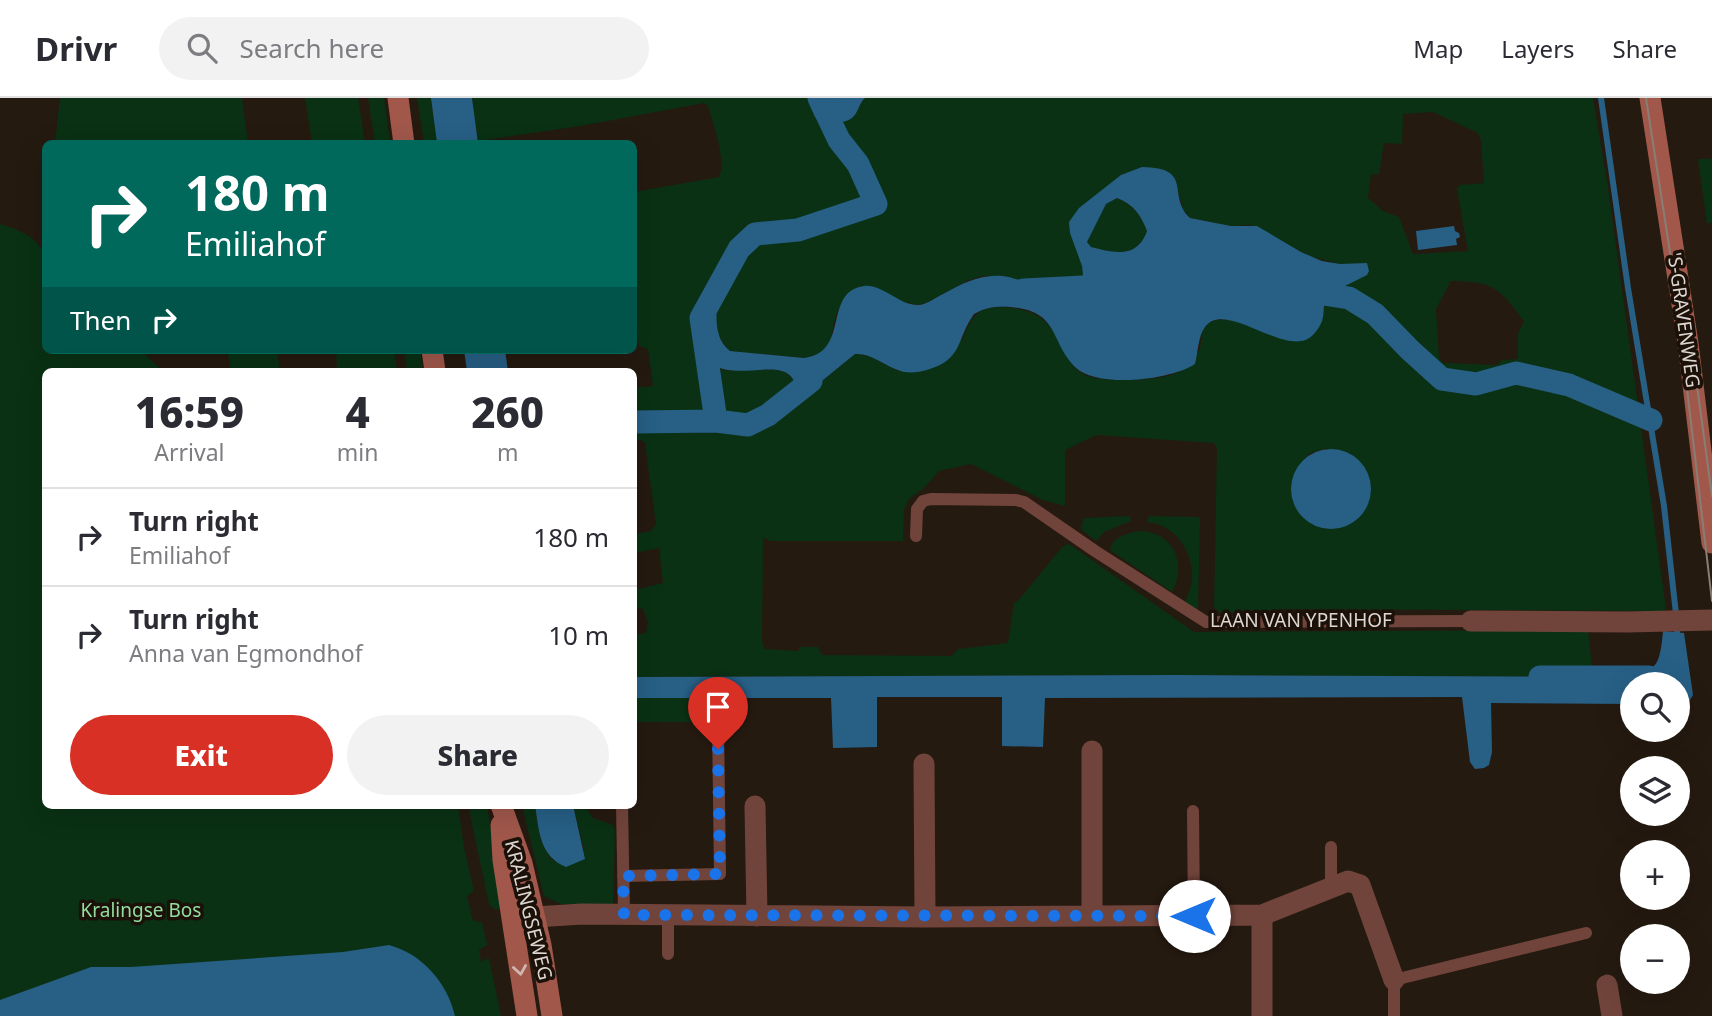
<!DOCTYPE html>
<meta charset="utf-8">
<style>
body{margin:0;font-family:"Noto Sans",sans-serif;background:#f2f2f3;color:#2b2b33;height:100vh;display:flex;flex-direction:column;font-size:26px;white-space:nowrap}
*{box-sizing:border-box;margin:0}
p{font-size:23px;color:#7c7c81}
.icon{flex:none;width:38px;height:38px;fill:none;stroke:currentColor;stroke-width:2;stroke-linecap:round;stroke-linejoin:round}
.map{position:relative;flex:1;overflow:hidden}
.drawer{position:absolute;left:42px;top:270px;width:595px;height:441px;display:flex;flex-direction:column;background:#fff;border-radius:10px;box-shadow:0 7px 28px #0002}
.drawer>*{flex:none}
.top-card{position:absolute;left:42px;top:42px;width:595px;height:214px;border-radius:10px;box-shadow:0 7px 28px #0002;background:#00695c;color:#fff;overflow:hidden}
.tools{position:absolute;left:1620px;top:574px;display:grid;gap:14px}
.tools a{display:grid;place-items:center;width:70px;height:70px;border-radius:50%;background:#fff;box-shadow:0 7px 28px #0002;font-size:35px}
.pin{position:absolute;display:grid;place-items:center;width:60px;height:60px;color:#fff;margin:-72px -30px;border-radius:50% 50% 50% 0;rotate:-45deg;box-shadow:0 0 7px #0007}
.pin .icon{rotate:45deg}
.me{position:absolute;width:77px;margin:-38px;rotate:270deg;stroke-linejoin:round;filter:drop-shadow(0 0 5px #0008)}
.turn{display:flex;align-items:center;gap:24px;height:147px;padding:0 28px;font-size:32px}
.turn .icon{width:91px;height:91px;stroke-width:2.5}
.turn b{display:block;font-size:49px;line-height:60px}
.then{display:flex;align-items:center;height:66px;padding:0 28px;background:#0003;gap:14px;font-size:26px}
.eta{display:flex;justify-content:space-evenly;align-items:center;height:119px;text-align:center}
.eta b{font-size:42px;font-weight:800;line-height:49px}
.cta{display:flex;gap:14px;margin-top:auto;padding:14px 28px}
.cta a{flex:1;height:80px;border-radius:42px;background:#d93025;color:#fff;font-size:28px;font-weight:800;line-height:80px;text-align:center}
.cta a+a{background:#f2f2f3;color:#2b2b33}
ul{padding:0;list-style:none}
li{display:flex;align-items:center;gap:21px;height:98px;padding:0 28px;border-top:2px solid #e1e1e2}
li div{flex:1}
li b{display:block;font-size:26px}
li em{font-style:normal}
header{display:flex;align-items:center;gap:42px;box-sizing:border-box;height:98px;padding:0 35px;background:#fff;border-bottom:2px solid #e1e1e2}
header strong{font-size:33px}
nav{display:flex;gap:38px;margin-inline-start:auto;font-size:24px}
.search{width:490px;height:63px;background:#f2f2f3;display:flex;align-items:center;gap:18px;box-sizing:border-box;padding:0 24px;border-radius:38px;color:#7c7c81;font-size:26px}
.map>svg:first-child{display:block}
.green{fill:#0a3114;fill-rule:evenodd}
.water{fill:#275f85;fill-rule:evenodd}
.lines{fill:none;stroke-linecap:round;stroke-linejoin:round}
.stream{stroke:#275f85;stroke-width:6}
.canal{stroke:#275f85;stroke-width:23}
.lane{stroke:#71443b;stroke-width:12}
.street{stroke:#71443b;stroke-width:21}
.secondary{stroke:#a1584b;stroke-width:21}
.tram{stroke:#877e76;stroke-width:2}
.oneway{stroke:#cfb6af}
.route{stroke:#1a73e8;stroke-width:12;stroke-dasharray:0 21.6}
.labels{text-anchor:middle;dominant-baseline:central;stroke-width:7;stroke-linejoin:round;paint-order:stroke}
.street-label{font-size:19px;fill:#ded6d0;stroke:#1b1108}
.park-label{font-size:19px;fill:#92dd9f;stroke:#1b1108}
</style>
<header>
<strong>Drivr</strong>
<div class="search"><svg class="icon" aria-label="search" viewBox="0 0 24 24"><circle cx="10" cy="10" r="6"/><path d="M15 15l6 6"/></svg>Search here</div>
<nav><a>Map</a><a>Layers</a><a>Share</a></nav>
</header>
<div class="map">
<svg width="1712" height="918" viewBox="0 0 1712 918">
<rect width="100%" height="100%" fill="#251a10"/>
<path class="green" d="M60,0h182l6,45h-193z
M305,0h53l7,45h-53z
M368,0h16l6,45h-15z
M417,0h14l6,45h-13z
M472,0h343l-5,7 10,14c12,2 27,6 35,-6 5,-5 5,-10 10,-15h728l15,90 58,421 -3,2 -375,-2 -67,4 -7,-5 3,-160 -3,-5 -118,-8 -31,15v56l-22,-6 -72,-36 -32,7 -15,17 -15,11 -5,11 -1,31h-133l-7,-4 -1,104 2,8 35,2v-4h19l4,8 130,1 6,-7 50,-6 6,-40 4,-2 44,-54 7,-3 125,88 394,-2 5,47 -417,-2 -542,2v-42l12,-2 2,-11 -5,-13 -9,-2v-17l29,-7 -4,-35 -25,5v-19l17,-3 5,-7 -11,-81 -4,-3 -7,1v-53l19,-2 -5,-37 -9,-3 -5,-36v-118l85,-15c8,-16 -6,-54 -11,-71l-4,-3 -124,23 -102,15zM1433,14l45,21 3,7 3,43 -24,2 -3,4 11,62 -55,3 -14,-37 -16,-6 -15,-13 3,-24h8l5,-31 18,1 1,-30zM1174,78l9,33 7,9 41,8 19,-1 59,31 31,8 -7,28 -8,8 -52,36c-18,-8 -42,-22 -62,-14 -13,5 -7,18 -12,28 -3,6 -16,20 -22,23 -17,8 -68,9 -86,4 -41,-13 -18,-69 -92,-70 -23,0 -29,13 -36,32l-65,32 -28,-15 -15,-2 -59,48 -7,-3 5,-18c-11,-22 -52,-5 -74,-12 -6,-2 -13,-9 -18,-13l2,-59c7,15 14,44 26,54l74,7c34,-4 24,-26 34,-47 4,-10 9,-15 17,-22l61,16 10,-2 43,-23 14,-4h22l44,16 13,2 8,-4 13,-15 -4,-67zM1451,183c43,0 49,8 73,40l-6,13v25l-16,1 -5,5 -54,-2 -4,-5 -3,-49zM1328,350l31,69c-21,13 -36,13 -57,-1l1,-55 7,-8z
M1698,61h14v63l-5,2z
M1117,100c16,7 24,17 30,33 -11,28 -33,22 -57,16l-3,-5 19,-38z
M0,126c19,6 37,12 45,32l1,94h94l23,21h-117v434h412l6,43 10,43 -7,5 6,25 9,1 5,23 -8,5 2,12 8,-4 12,58h-501z
M227,252h50l3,21h-49z
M336,252h58l3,21h-60z
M404,252h16l3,21h-16z
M1130,418l1,5 -27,11 -8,9 -15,-12 2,-9 2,-2z
M1149,418l49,1 2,2 -2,92 -13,-9c3,-7 6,-15 7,-23 2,-27 -17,-55 -45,-57z
M1139,433c34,0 49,33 33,61l-62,-42c2,-13 18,-17 29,-19z
M634,600h64l-1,21 -3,3h-60z
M468,707h19l16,105 -9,-1 -5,-5z
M522,707h13c3,20 4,43 20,57l29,-12 -11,-45h11l9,13 20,7 2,6 -2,73h-52l-17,-8z"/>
<path class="water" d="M431,0h41l6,45h-41z
M815,0h50c-6,5 -6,13 -12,19 -9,9 -28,4 -38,0l-5,-12z
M1142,69c53,1 24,28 48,51l41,8h26l44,26 21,9 18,3 27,-1 2,8 -2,4 -40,20c-7,16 2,23 -14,40 -25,26 -87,-37 -108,-8 -7,9 -7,26 -10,37 -24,16 -98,25 -120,3 -26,-27 -15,-55 -64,-60 -14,-1 -25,0 -37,7 -18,25 -10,45 -47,56 -11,3 -21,4 -32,-1 -14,-6 -25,-16 -40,-15l-59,48 -6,1 -1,-4 5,-18c-13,-27 -65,7 -92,-25 0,-19 -4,-59 7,-74l5,1 2,3c3,23 -6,49 14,65l74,7c47,-6 18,-66 60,-72 19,-2 35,20 55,19 8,-1 16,-7 24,-11 20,-11 37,-20 60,-18 18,1 51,25 66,15 5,-4 10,-11 14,-16l-1,-9 -12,-33 -1,-11 10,-14 42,-33zM1117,100c16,6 24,17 30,33 -10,28 -33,22 -56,16l-4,-5 19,-38z
M1454,128l1,5 4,2 1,4 -4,2 1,6 -39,5 -2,-19z
M464,252h41l3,21h-41z
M1291 391a40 40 0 1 1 80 0a40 40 0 1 1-80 0Z
M1663,533l21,2 9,62c-4,7 -7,10 -15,10v-21h-45v20l-142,-1 1,49 -3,13 -5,3 -9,1 -5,-7 -8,-65 -417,1 -2,49 -41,-1v-49h-125v50l-44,1 -2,-50h-197v-21l542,-2 441,2c39,-8 42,-4 46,-46z
M535,707h38l12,54 -19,8c-27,-11 -27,-37 -31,-62z
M389,847c33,9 58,37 66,71h-455v-16l91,-33h40l212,-15z"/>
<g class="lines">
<path class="stream" d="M1601,0l27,190 36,218 13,117v17"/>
<path class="canal" d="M1297,192l52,8 26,16 35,36 32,29 34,5 40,-11 53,12 82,35
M1011,195l13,-3 78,-4
M716,323l32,4 20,-10 43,-34
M634,324l82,-1 -15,-103 38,-69 16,-15 43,-4 78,-26 -18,-40 -19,-24 -20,-42
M1540,579h109"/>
<path class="lane" d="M916,438l1,-27 6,-8 8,-2 85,1 8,2 71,49 111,71 265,-1
M622,707l2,110
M1193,713l1,105
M623,778l97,-2 -2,-150
M1331,790v-41
M668,856v-38
M1394,918v-36l192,-47"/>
<path class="street" d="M1471,523l157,1 84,-2
M924,666l1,153
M755,708l2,110
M1092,818v-165
M535,819l47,-3 343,3 337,-2 86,-34 12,4 34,95
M1607,887l5,31
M1262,918v-101"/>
<path class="secondary" d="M398,0l6,46
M1650,0l38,245 24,200
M432,252l3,21
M501,707l21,58 19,82 11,71
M501,727l2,35 24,156"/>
<path class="tram" d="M1646,0l28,180 38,323
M1695,273l17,125"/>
</g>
<defs><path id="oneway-chevron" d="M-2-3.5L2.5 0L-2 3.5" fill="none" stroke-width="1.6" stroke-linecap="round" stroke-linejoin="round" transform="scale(1.75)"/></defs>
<use class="oneway" href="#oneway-chevron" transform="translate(520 872) rotate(81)"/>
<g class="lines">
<path class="route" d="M718,651l2,125 -97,2 1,39 570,1"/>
</g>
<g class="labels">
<g class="street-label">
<text transform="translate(1684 222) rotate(82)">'S-GRAVENWEG</text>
<text x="1301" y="522">LAAN VAN YPENHOF</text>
<text transform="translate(529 812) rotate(76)">KRALINGSEWEG</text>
</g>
<g class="park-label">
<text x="141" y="812">Kralingse Bos</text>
</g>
</g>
</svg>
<div class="tools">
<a><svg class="icon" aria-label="search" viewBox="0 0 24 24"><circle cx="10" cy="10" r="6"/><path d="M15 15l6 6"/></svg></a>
<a><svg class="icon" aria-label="layers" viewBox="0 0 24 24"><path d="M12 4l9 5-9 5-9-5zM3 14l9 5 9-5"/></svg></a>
<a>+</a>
<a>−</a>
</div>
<div class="pin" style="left:718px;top:651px;background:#d93025"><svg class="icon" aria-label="arrive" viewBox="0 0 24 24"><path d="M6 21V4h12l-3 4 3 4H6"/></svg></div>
<svg class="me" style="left:1194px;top:818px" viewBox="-20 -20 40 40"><circle r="19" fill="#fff"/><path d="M0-13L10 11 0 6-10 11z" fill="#1a73e8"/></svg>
<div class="top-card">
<div class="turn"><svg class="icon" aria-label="right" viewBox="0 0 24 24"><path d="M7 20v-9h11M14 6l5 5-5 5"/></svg><div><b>180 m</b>Emiliahof</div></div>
<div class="then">Then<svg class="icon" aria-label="right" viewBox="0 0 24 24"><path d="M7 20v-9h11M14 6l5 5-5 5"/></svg></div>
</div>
<section class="drawer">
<div class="eta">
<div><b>16:59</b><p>Arrival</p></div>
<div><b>4</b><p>min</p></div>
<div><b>260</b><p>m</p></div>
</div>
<ul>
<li><svg class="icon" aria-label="right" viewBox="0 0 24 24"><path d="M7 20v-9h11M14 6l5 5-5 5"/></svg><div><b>Turn right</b><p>Emiliahof</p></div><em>180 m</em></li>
<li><svg class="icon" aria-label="right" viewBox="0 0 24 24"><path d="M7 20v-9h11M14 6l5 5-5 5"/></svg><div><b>Turn right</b><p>Anna van Egmondhof</p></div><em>10 m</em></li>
</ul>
<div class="cta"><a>Exit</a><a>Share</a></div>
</section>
</div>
